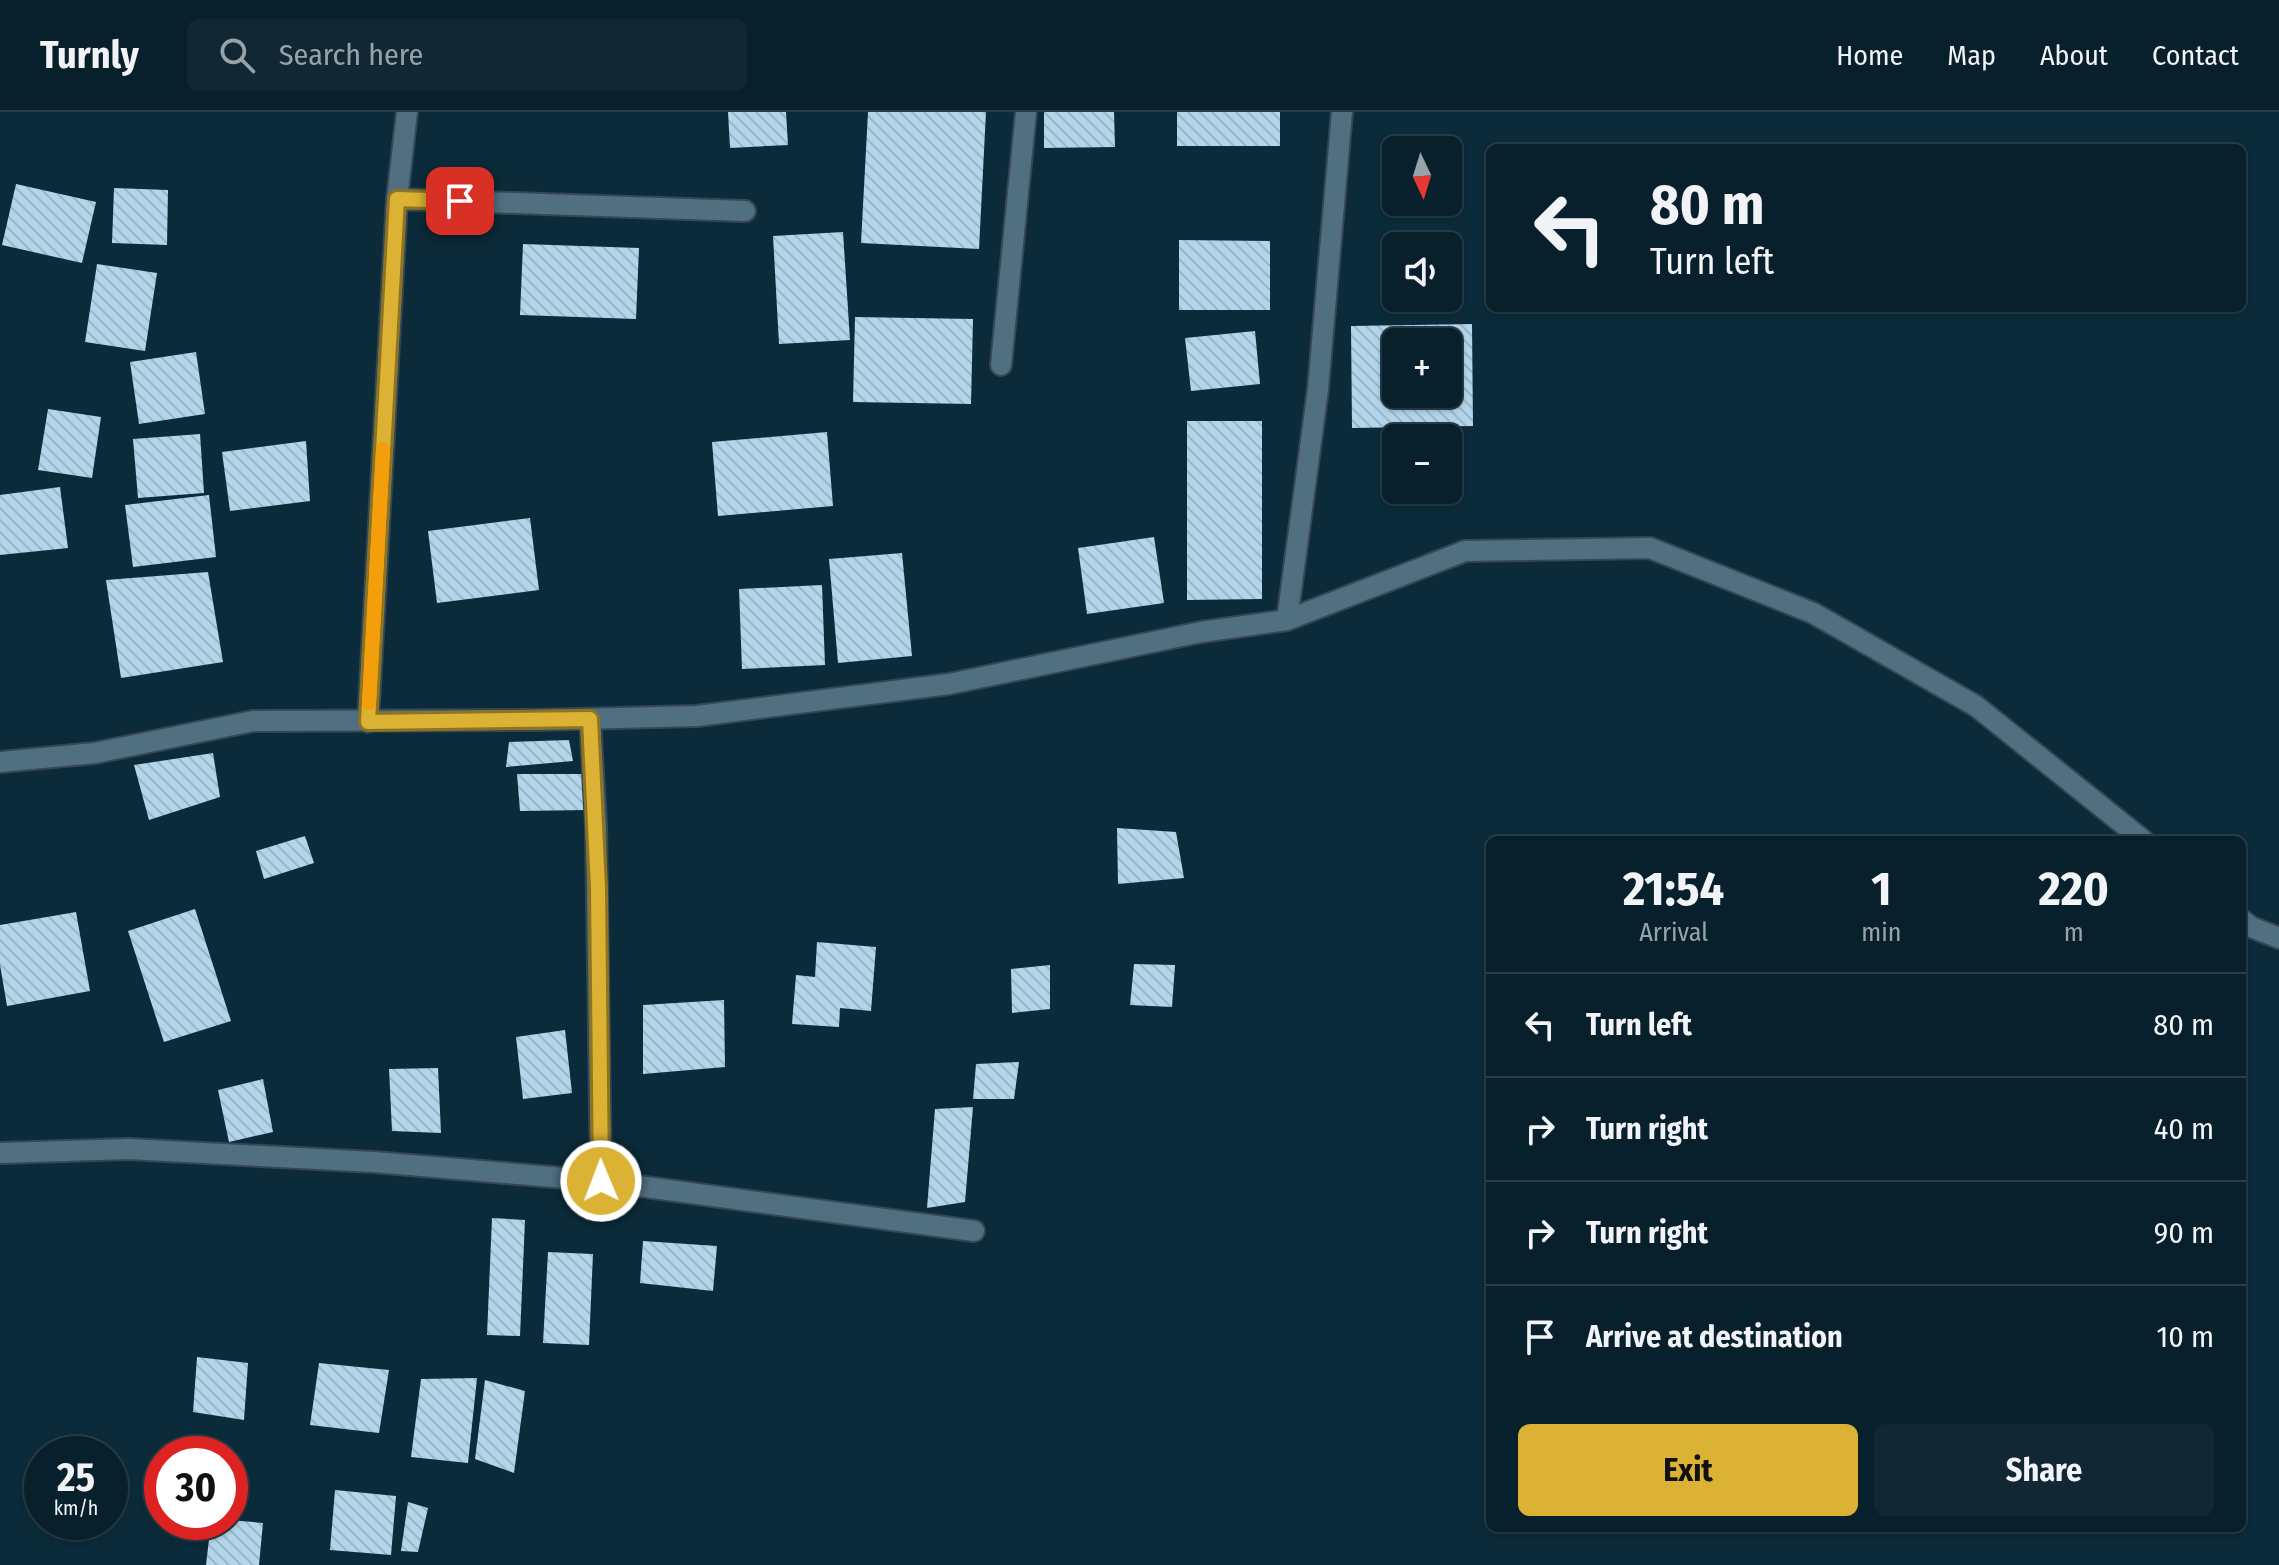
<!DOCTYPE html>
<meta charset="utf-8">
<style>
body{margin:0;font-family:"Fira Sans Condensed",sans-serif;background:#112834;color:#f1f3f6;height:100vh;display:flex;flex-direction:column;font-size:30px;white-space:nowrap}
*{box-sizing:border-box;margin:0}
p{font-size:26px;color:#98a3a9}
.icon{flex:none;width:44px;height:44px;fill:none;stroke:currentColor;stroke-width:2;stroke-linecap:round;stroke-linejoin:round}
.map{position:relative;flex:1;overflow:hidden}
.details{position:absolute;left:1486px;top:724px;width:760px;height:696px;display:flex;flex-direction:column;background:#08202c;border-radius:12px;box-shadow:0 2px 6px #0004,0 0 0 2px #293e48}
.details>*{flex:none}
.hud{position:absolute;left:1486px;top:32px;width:760px;height:168px;border-radius:12px;box-shadow:0 2px 6px #0004,0 0 0 2px #293e48;background:#08202c;color:#f1f3f6;overflow:hidden}
.needle{width:52px;rotate:176deg}
.fabs{position:absolute;left:1382px;top:24px;display:grid;gap:16px}
.fabs a{display:grid;place-items:center;width:80px;height:80px;border-radius:12px;background:#08202c;box-shadow:0 2px 6px #0004,0 0 0 2px #293e48;font-size:40px}
.speed{position:absolute;left:24px;top:1324px;display:flex;gap:16px;font-size:40px;font-weight:700;text-align:center}
.speed>*{display:grid;place-content:center;width:104px;height:104px;border-radius:50%;background:#08202c;box-shadow:0 2px 6px #0004,0 0 0 2px #293e48;line-height:1}
.speed small{font-size:20px;font-weight:400}
.speed .limit{border:12px solid #d22;background:#fff;color:#111}
.pin{position:absolute;display:grid;place-items:center;width:68px;height:68px;color:#fff;margin:-34px;border-radius:16px;box-shadow:0 4px 12px #0006}
.me{position:absolute;width:88px;margin:-44px;rotate:359deg;stroke-linejoin:round;filter:drop-shadow(0 0 6px #0008)}
.turn{display:flex;align-items:center;gap:28px;height:168px;padding:0 32px;font-size:36px}
.turn .icon{width:104px;height:104px;stroke-width:2.5}
.turn b{display:block;font-size:56px;line-height:68px}
.eta{display:flex;justify-content:space-evenly;align-items:center;height:136px;text-align:center}
.eta b{font-size:48px;font-weight:700;line-height:56px}
.primary-button{display:flex;gap:16px;margin-top:auto;padding:16px 32px}
.primary-button a{flex:1;height:92px;border-radius:12px;background:#dbb233;color:#111;font-size:32px;font-weight:700;line-height:92px;text-align:center}
.primary-button a+a{background:#112834;color:#f1f3f6}
ul{padding:0;list-style:none}
li{display:flex;align-items:center;gap:24px;height:104px;padding:0 32px;border-top:2px solid #293e48}
li div{flex:1}
li b{display:block;font-size:30px}
li em{font-style:normal}
header{display:flex;align-items:center;gap:48px;box-sizing:border-box;height:112px;padding:0 40px;background:#08202c;border-bottom:2px solid #293e48}
header strong{font-size:38px}
nav{display:flex;gap:44px;margin-inline-start:auto;font-size:28px}
.search{width:560px;height:72px;background:#112834;display:flex;align-items:center;gap:20px;box-sizing:border-box;padding:0 28px;border-radius:12px;color:#98a3a9;font-size:30px}
.map>svg:first-child{display:block}
.building{fill:url(#building-back-hatch);fill-rule:evenodd}
.lines{fill:none;stroke-linecap:round;stroke-linejoin:round}
.minor-casing{stroke:#344752;stroke-width:24}
.minor{stroke:#507082;stroke-width:20}
.route-casing{stroke:#8e7421;stroke-width:20}
.route{stroke:#dbb233;stroke-width:14}
.slow{stroke:#f59e0b;stroke-width:14}
</style>
<header>
<strong>Turnly</strong>
<div class="search"><svg class="icon" aria-label="search" viewBox="0 0 24 24"><circle cx="10" cy="10" r="6"/><path d="M15 15l6 6"/></svg>Search here</div>
<nav><a>Home</a><a>Map</a><a>About</a><a>Contact</a></nav>
</header>
<div class="map">
<svg width="2279" height="1453" viewBox="0 0 2279 1453">
<defs>
<pattern id="building-back-hatch" width="6" height="6" patternUnits="userSpaceOnUse" patternTransform="scale(2)"><rect width="6" height="6" fill="#b2d5e9"/><path d="M-1 5l2 2M0 0l6 6M5-1l2 2" fill="none" stroke="#9ab7c8"/></pattern>
</defs>
<rect width="100%" height="100%" fill="#0b2b3a"/>
<path class="building" d="M728,0h58l2,33 -58,3z
M868,0h118l-7,137 -118,-6z
M1044,0h70l1,35 -71,1z
M1177,0h103v34h-103z
M16,72l80,18 -14,61 -80,-18z
M114,76l54,2 -1,55 -55,-2z
M843,120l7,108 -71,4 -6,-108z
M1179,128l91,1v69h-91z
M523,132l116,4 -3,71 -116,-4z
M97,152l60,9 -12,78 -60,-9z
M855,205l118,2 -2,85 -118,-2z
M1472,212l1,102 -121,2 -1,-102zM1396,230h52v52h-52z
M1255,219l5,53 -69,7 -6,-53z
M196,240l9,62 -66,10 -9,-62z
M48,297l53,8 -9,61 -54,-8z
M1187,309h75v178l-75,1z
M827,320l6,74 -115,10 -6,-74z
M200,322l4,59 -66,5 -5,-59z
M306,329l4,60 -80,10 -8,-59z
M60,375l8,61 -68,7v-60z
M209,383l7,62 -83,10 -8,-62z
M530,406l9,72 -102,13 -9,-72z
M1154,425l10,66 -77,11 -9,-66z
M902,441l10,103 -74,7 -9,-104z
M208,460l15,90 -102,16 -15,-98z
M822,473l3,80 -83,4 -3,-80z
M569,628l4,21 -67,6 3,-25z
M213,641l7,44 -71,23 -15,-55z
M517,662h67l3,36 -67,1z
M1117,716l59,4 8,46 -66,6z
M305,724l9,27 -50,16 -8,-28z
M195,797l36,112 -67,21 -36,-111z
M76,800l14,79 -83,15 -7,-41v-40z
M817,830l59,5 -5,64 -31,-3 -1,19 -47,-3 4,-49 19,2z
M1134,852l41,1 -3,42 -42,-2z
M1050,853v44l-38,4 -1,-44z
M724,888l1,67 -82,7v-69z
M565,918l7,63 -49,6 -7,-62z
M1019,950l-5,37h-41l3,-35z
M438,956l3,65 -49,-2 -3,-62z
M263,967l10,53 -44,10 -11,-52z
M973,995l-8,95 -38,6 8,-99z
M492,1106l33,2 -5,116 -33,-1z
M643,1129l74,5 -4,45 -73,-8z
M548,1140l45,2 -4,91 -46,-2z
M197,1245l51,6 -4,57 -51,-8z
M319,1251l70,7 -10,63 -69,-8z
M477,1266l-9,85 -57,-6 10,-78z
M485,1268l40,11 -11,82 -39,-14z
M335,1378l61,6 -5,59 -61,-5z
M408,1390l20,6 -10,44 -17,-1z
M230,1408l33,3 -4,42h-53l5,-43z"/>
<g class="lines">
<defs>
<path id="minor" d="M397,87l348,12
M1001,253l25,-253
M1287,508l31,-231 24,-277
M590,607l6,106 5,356
M368,610l29,-523 10,-87
M0,650l95,-9 158,-32 283,-1 161,-4 252,-32 252,-52 86,-12 178,-69 185,-3 163,65 163,93 167,134
M2242,808l9,7 28,11
M0,1041l129,-4 245,13 227,19 373,50"/>
</defs>
<use href="#minor" class="minor-casing"/>
<use href="#minor" class="minor"/>
</g>
<g class="lines">
<defs>
<path id="route" d="M460,89l-63,-2 -29,523 222,-3 8,169 3,293"/>
</defs>
<use href="#route" class="route-casing"/>
<use href="#route" class="route"/>
<path class="slow" d="M369,591l14,-254"/>
</g>
</svg>
<div class="fabs">
<a><svg class="needle" viewBox="-14 -14 28 28"><path d="M0-13l5 13h-10z" fill="#e53935"/><path d="M0 13l5-13h-10z" fill="#98a3a9"/></svg></a>
<a><svg class="icon" aria-label="sound" viewBox="0 0 24 24"><path d="M4 9h4l5-4v14l-5-4H4zM17 9q2 3 0 6"/></svg></a>
<a>+</a>
<a>−</a>
</div>
<div class="speed"><div>25<small>km/h</small></div><div class="limit">30</div></div>
<div class="pin" style="left:460px;top:89px;background:#d93025"><svg class="icon" aria-label="arrive" viewBox="0 0 24 24"><path d="M6 21V4h12l-3 4 3 4H6"/></svg></div>
<svg class="me" style="left:601px;top:1069px" viewBox="-20 -20 40 40"><circle r="17" fill="#dbb233" stroke="#fff" stroke-width="3"/><path d="M0-11L8 9 0 5-8 9z" fill="#fff"/></svg>
<div class="hud">
<div class="turn"><svg class="icon" aria-label="left" viewBox="0 0 24 24"><path d="M17 20v-9H6M10 6l-5 5 5 5"/></svg><div><b>80 m</b>Turn left</div></div>
</div>
<section class="details">
<div class="eta">
<div><b>21:54</b><p>Arrival</p></div>
<div><b>1</b><p>min</p></div>
<div><b>220</b><p>m</p></div>
</div>
<ul>
<li><svg class="icon" aria-label="left" viewBox="0 0 24 24"><path d="M17 20v-9H6M10 6l-5 5 5 5"/></svg><div><b>Turn left</b></div><em>80 m</em></li>
<li><svg class="icon" aria-label="right" viewBox="0 0 24 24"><path d="M7 20v-9h11M14 6l5 5-5 5"/></svg><div><b>Turn right</b></div><em>40 m</em></li>
<li><svg class="icon" aria-label="right" viewBox="0 0 24 24"><path d="M7 20v-9h11M14 6l5 5-5 5"/></svg><div><b>Turn right</b></div><em>90 m</em></li>
<li><svg class="icon" aria-label="arrive" viewBox="0 0 24 24"><path d="M6 21V4h12l-3 4 3 4H6"/></svg><div><b>Arrive at destination</b></div><em>10 m</em></li>
</ul>
<div class="primary-button"><a>Exit</a><a>Share</a></div>
</section>
</div>
